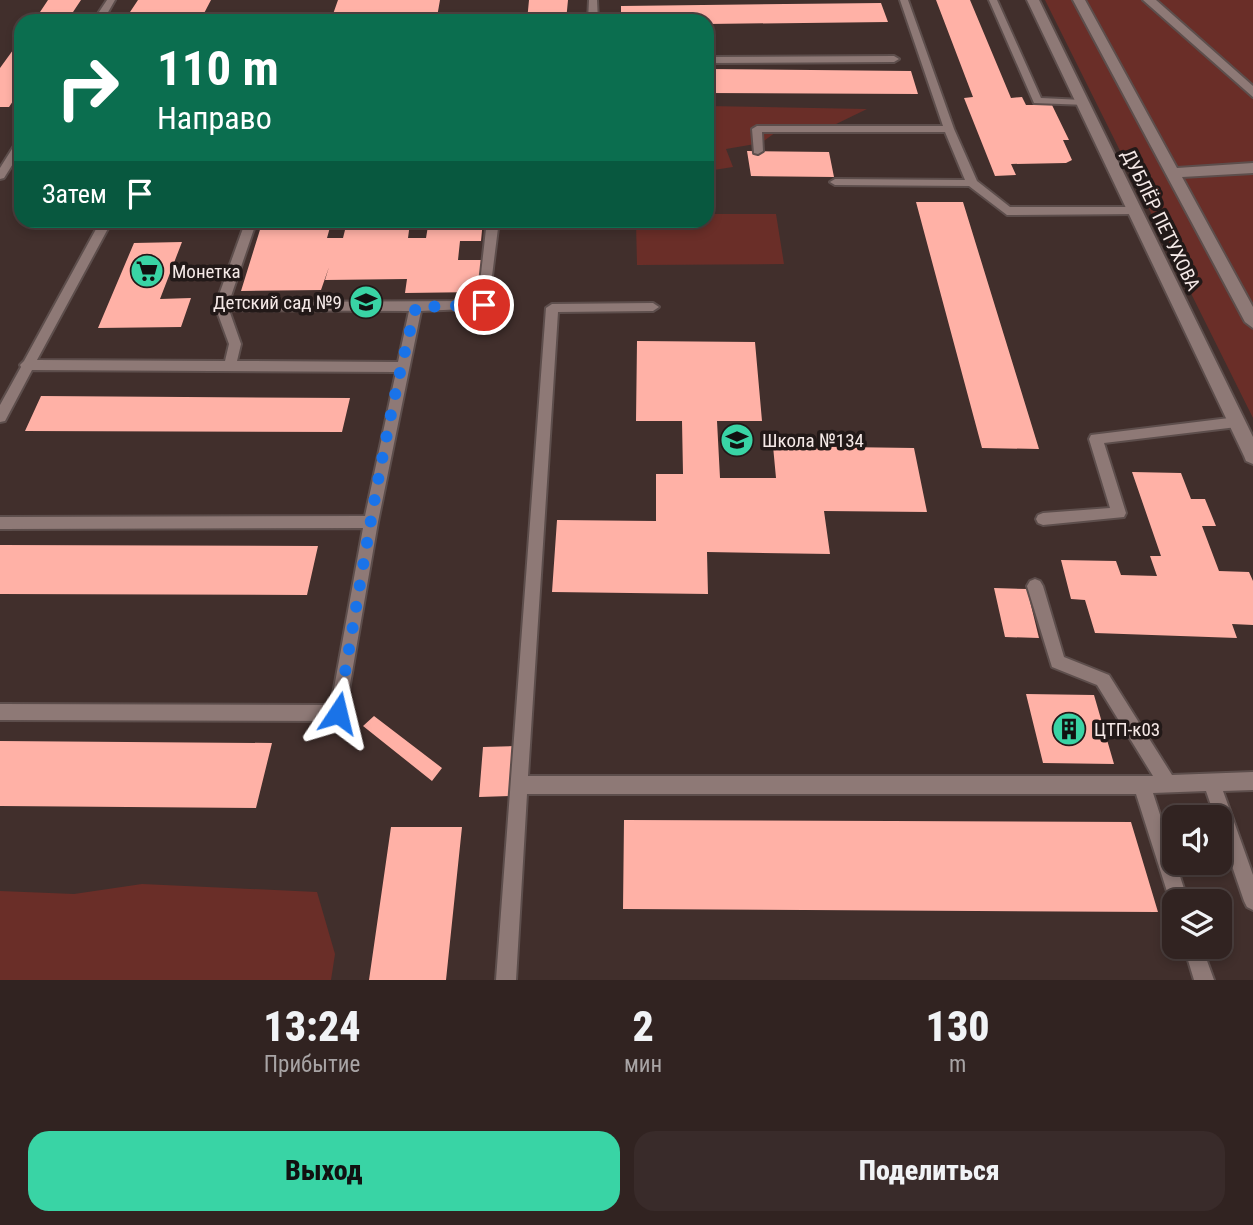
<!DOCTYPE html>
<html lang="ru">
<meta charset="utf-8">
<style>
body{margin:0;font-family:"Roboto Condensed",sans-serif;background:#392b2a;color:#f1f3f6;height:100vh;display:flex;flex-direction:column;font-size:26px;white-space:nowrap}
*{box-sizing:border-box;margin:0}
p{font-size:23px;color:#a8a4a5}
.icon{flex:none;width:38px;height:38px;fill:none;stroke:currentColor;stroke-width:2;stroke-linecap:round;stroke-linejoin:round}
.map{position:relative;height:980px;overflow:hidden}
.details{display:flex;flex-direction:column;background:#312321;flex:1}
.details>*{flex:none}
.banner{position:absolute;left:14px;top:14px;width:700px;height:214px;border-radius:21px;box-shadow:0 4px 10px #0003,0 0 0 2px #4c403f;background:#0b6e4f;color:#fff;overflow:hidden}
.fabs{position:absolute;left:1162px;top:805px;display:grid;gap:14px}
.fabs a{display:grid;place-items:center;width:70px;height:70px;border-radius:14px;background:#312321;box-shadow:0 4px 10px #0003,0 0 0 2px #4c403f;font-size:35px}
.pin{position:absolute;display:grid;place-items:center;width:60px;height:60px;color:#fff;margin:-30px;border:4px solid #fff;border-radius:50%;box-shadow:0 2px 7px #0007}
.me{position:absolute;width:77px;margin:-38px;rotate:10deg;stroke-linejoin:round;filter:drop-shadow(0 0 5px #0008)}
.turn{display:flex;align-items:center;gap:24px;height:147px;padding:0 28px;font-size:32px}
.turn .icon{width:91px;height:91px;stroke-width:2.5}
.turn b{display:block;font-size:49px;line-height:60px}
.then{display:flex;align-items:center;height:66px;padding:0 28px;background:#0003;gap:14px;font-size:26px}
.eta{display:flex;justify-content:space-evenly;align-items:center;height:119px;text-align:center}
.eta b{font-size:42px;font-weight:800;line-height:49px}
.cta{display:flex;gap:14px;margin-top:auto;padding:14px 28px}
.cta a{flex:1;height:80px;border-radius:21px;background:#39d4a5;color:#111;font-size:28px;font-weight:800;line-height:80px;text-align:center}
.cta a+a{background:#392b2a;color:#f1f3f6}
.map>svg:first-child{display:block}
.green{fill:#6a2e28}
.building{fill:#ffb1a6}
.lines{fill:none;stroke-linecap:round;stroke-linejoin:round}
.service-casing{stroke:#5d4e4c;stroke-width:4}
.pedestrian-casing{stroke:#5d4e4c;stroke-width:4}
.minor-casing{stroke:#5d4e4c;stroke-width:4}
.service{fill:#8e7976;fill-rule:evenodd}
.pedestrian{fill:#8e7976;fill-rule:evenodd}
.minor{fill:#8e7976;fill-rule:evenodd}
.route{stroke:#1a73e8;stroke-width:12;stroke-dasharray:0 21.6}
.labels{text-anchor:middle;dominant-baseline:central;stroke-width:7;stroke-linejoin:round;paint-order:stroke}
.street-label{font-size:19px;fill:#f5e9e7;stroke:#221918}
.poi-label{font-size:19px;fill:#f5e9e7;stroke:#221918;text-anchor:start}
</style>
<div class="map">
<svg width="1253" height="980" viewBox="0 0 1253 980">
<rect width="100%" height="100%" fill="#412f2c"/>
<path class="green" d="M1045,0h208v418z
M707,106l160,3 -35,17 -49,1 -22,16 -35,6 7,18 -26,4z
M707,214h69l8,50 -147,1 -1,-44 71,-1z
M142,884l175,8 18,62 -4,26h-331v-89l74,3z"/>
<path class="building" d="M48,0h33l-14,21h-33z
M138,0h73l-11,21h-76z
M338,0h102l-3,17h-105z
M529,0h39l-2,21h-39z
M936,0h34l41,98 11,-1 4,8h26l17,35h-6l9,20 -6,3 -55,1 5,11 -21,1 -31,-78 9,-1z
M881,3l7,19 -181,2v-3h-86v-15z
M21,39v50l-12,18h-9v-39z
M707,69l204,2 7,23 -211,-1z
M747,151l82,1 5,25 -83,-1z
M916,202h47l76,247 -57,-1z
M263,220h69l-5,18h16l4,-16 40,-2v4l23,-1 -2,15h18l3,-18h54l-2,21h-21l-2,19h25l-3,32 -75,1 2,-14 -82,1 4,-13 -8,23 -80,1z
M182,242l-22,57 31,-1 -10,29 -83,1 36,-85z
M637,341l118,1 7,79h-45l3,57h56l-3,-32 141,2 13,64 -103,-1 6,43 -123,-2 1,42 -156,-2 5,-72 99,1v-47h27l-1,-53h-46z
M41,396l309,2 -8,34 -317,-1z
M1132,472l49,1 10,26h14l11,27h-14l17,45 30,1 4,9v44l-21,-1 5,14 -142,-5 -10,-33 -14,-1 -10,-39 55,1 5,14 36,1 -7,-20h11z
M0,545l318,1 -11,49 -307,-1z
M994,588l33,1 12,49 -34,-1z
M1026,694l68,1 20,69 -71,-1z
M374,716l68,52 -10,13 -69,-55z
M0,741l272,2 -16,65 -256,-2z
M516,746l-3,50 -34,1 4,-50z
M624,820l507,2 27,90 -535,-3z
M391,827h71l-16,153h-77z"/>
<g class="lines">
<defs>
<path id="service" d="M107,0h8l-12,21h-10z
M589,0h8l1,21h-10z
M900,0h8l46,129 23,52 33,26h125l4,1v6l-132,1 -38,-29 -134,-1 -5,-3 5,-3 130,1 -20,-48h-183l1,19 -5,3 -4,-1 -2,-24 5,-3h186z
M989,0h8l44,98 42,2 5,3 -1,2 -53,-2z
M707,57l187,-1 5,3 -5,3 -187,1z
M21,140v11l-17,27 -4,1v-11l17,-27z
M101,220h8l2,3 -74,137 188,1 4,-17 -14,-38 31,-86h11l-28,82 249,-1 9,-81h12l-11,88 -67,3 -43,211 -34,197 -6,2 -338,-1v-16l331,1 32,-177 -363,1v-12l365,-1 31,-144 -364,-2 -27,51 -5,1v-17l21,-38 -1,-2 4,-4zM229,310l180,1 -11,51 -161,-1 4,-17z
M653,303l6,4 -6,4 -95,1 -30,464h625l-56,-91 -45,-18 -25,-81 3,-5 5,-2 5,2 3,5 21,71 45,18 63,100 81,-3v18l-30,1 30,84v35l-6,-3 -3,-6 -24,-70v-14h-5l-9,-26 -53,2 35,108h-14v7l-4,-7 -34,-107h-609l-11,186h-20l50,-672 6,-4z
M1237,417l7,5 -7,5 -133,16 22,70 -2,4 -81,8 -5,-2 -2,-4 2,-4 5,-2 67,-5 -21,-69 2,-4z
M1184,947h18l12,33h-20z"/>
<path id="pedestrian" d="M1073,0h12l92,168 76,-5v10l-71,4 71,130v21l-8,-6z
M1143,0h13l97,86v11z"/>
<path id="minor" d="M1027,0h12l214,437v27l-7,-3 -2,-5z"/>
</defs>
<use href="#service" class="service-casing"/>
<use href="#pedestrian" class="pedestrian-casing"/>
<use href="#minor" class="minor-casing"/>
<use href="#service" class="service"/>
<use href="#pedestrian" class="pedestrian"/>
<use href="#minor" class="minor"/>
</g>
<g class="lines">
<path class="route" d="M338,713c24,-135 43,-273 78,-406l68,-2"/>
</g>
<defs>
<symbol id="supermarket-disc" viewBox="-11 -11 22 22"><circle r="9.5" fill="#39d4a5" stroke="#221918"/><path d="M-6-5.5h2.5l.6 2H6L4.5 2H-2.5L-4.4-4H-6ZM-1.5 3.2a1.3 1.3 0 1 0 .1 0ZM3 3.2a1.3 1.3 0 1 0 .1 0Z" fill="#111"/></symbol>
<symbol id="school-disc" viewBox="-11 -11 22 22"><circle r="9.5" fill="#39d4a5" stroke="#221918"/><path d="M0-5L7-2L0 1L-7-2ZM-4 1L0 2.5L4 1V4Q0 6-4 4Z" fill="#111"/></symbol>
<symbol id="building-disc" viewBox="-11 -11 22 22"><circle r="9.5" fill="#39d4a5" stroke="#221918"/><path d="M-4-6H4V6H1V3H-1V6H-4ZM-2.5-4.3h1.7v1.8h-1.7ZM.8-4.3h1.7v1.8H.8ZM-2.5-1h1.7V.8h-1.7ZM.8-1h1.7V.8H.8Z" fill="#111"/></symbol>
</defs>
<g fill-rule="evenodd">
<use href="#supermarket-disc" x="128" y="252" width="38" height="38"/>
<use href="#school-disc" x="347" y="283" width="38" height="38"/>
<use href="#school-disc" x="718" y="421" width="38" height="38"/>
<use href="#building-disc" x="1050" y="710" width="38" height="38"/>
</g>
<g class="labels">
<g class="street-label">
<text transform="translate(1161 220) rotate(64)">ДУБЛЁР ПЕТУХОВА</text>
</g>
<g class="poi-label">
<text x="172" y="271">Монетка</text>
<text x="342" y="302" text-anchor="end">Детский сад №9</text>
<text x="762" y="440">Школа №134</text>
<text x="1094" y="729">ЦТП-к03</text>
</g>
</g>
</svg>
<div class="fabs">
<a><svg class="icon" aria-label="sound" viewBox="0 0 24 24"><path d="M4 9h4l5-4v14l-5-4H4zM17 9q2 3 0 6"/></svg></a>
<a><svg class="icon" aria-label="layers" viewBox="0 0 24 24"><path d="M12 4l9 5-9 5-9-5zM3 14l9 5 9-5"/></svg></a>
</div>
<div class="pin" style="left:484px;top:305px;background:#d93025"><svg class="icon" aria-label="arrive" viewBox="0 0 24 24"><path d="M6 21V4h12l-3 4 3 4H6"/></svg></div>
<svg class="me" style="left:338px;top:713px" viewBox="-20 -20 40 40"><path d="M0-17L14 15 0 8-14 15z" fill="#1a73e8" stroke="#fff" stroke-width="4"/></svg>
<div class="banner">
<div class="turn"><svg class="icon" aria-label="right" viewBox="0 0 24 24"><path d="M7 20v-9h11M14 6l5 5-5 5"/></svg><div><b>110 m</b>Направо</div></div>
<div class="then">Затем<svg class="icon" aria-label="arrive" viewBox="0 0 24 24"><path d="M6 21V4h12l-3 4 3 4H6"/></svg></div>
</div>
</div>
<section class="details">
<div class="eta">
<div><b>13:24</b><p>Прибытие</p></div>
<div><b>2</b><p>мин</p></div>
<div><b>130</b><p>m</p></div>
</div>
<div class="cta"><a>Выход</a><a>Поделиться</a></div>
</section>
